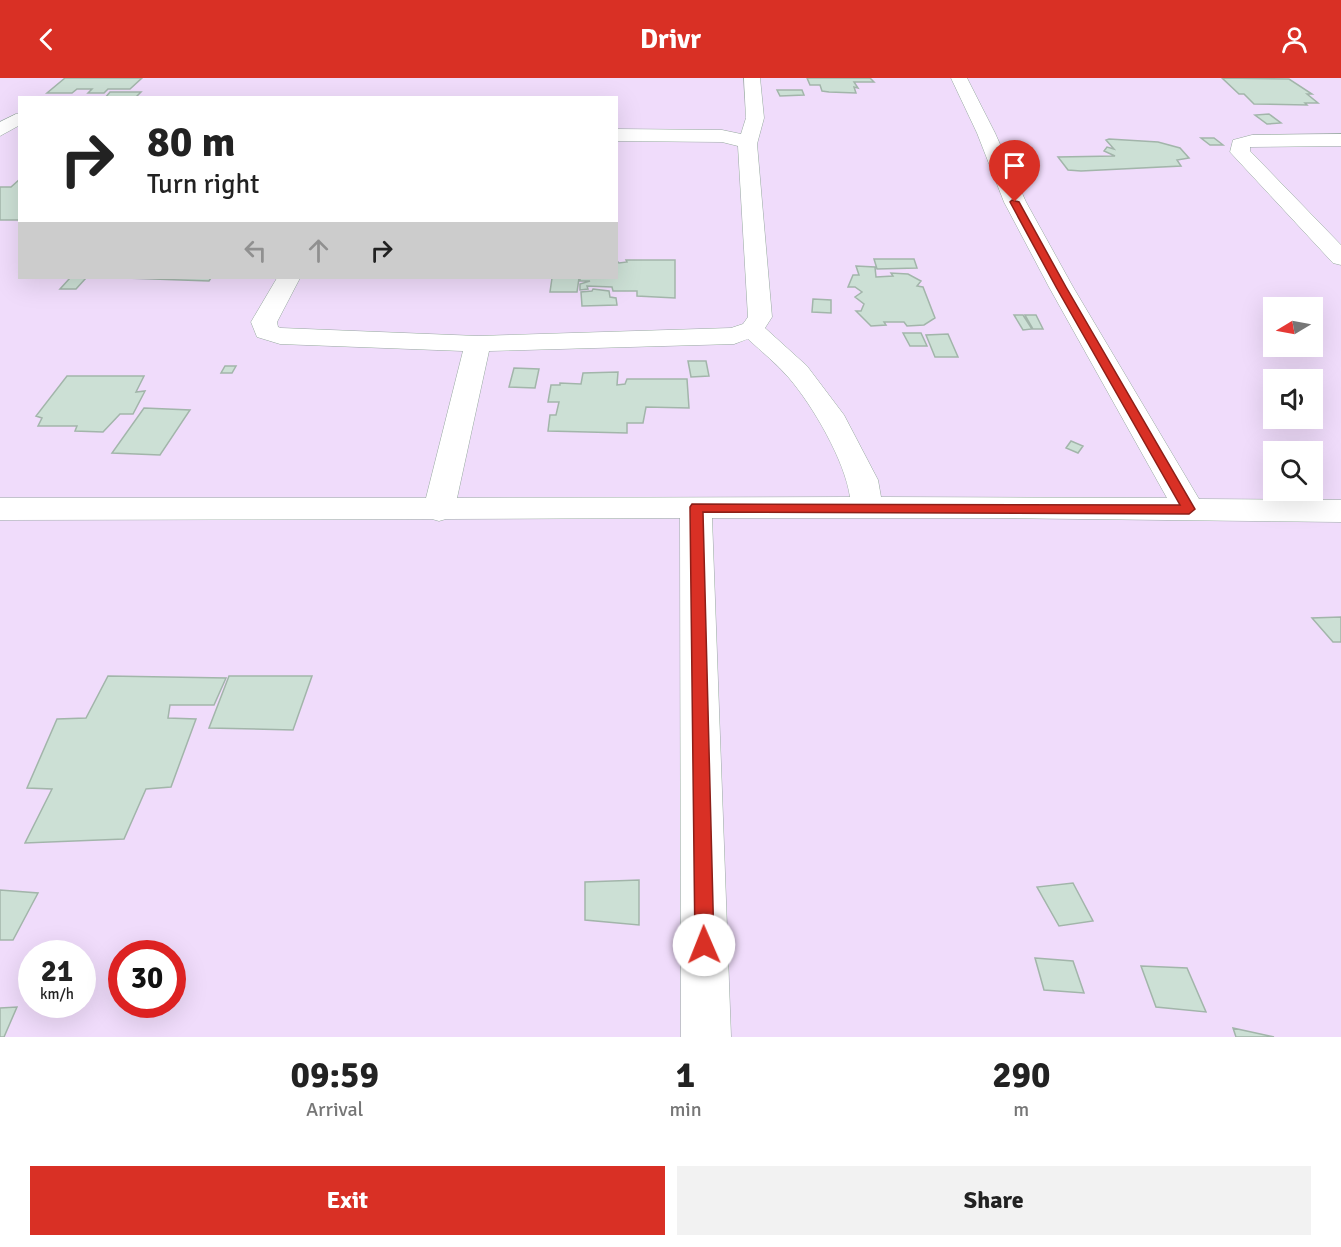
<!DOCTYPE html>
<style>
body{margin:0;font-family:Signika,sans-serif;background:#f2f2f2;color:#222;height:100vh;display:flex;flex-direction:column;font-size:22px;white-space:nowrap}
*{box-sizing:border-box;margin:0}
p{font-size:20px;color:#767676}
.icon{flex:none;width:33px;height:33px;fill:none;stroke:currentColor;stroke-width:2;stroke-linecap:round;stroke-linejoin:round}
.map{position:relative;height:959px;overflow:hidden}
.drawer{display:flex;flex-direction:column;background:#fff;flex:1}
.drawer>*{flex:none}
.hud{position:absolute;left:18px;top:18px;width:600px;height:183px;border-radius:0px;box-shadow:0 6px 24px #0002;background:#fff;color:#222;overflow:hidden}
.needle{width:39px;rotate:260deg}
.fabs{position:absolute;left:1263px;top:219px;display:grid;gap:12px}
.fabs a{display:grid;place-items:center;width:60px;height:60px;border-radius:0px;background:#fff;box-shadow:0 6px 24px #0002;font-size:30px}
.speed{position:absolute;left:18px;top:862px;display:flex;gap:12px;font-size:30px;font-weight:700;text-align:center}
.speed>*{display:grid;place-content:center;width:78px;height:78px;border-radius:50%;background:#fff;box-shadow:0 6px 24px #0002;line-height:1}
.speed small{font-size:15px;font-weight:400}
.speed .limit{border:9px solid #d22;background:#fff;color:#111}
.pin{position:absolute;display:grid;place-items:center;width:51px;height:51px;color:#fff;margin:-62px -26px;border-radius:50% 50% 50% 0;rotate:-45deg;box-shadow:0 0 6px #0007}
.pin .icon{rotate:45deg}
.me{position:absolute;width:66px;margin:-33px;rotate:359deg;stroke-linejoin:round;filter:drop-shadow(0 0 4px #0008)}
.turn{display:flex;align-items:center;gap:21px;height:126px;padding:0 30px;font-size:27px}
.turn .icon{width:78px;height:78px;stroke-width:2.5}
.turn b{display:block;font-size:42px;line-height:51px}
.lanes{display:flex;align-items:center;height:57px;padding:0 30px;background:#0003;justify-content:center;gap:30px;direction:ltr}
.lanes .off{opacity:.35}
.eta{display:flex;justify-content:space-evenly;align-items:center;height:102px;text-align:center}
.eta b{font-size:36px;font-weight:700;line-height:42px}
.button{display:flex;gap:12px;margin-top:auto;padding:12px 30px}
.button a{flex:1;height:69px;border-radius:0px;background:#d93025;color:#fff;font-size:24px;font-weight:700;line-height:69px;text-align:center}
.button a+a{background:#f2f2f2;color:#222}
header{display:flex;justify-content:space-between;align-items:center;height:78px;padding:0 30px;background:#d93025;color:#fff;font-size:27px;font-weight:700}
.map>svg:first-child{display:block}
.green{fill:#f0dcfb;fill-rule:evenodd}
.building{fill:#cce0d5;stroke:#a2b5aa;stroke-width:1.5}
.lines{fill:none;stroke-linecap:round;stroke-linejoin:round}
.street-casing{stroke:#96aa9f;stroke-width:1}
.street{fill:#fff;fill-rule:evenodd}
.route{fill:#d93025;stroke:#8d1f18;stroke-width:1.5}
</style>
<header><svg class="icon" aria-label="back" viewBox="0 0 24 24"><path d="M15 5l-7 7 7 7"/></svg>Drivr<svg class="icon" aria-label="person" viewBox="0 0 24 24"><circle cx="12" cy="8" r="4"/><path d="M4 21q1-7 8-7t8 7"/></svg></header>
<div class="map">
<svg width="1341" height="959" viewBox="0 0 1341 959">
<rect width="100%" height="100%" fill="#f2fef7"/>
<path class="green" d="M0,0h1341v959h-1341zM20,20h596v180h-596zM1274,230h38v38h-38zM1274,302h38v38h-38zM1274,374h38v38h-38zM32,876h50v51h-50zM122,876h50v51h-50z"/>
<path class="building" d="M65,0h77l-12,11h-22l-4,4h-16l4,-4h-15l-5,4h-25z
M807,0h63l4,4h-20l4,6 -4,-1 2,6 -27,-1 -7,-1 -2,-6h-10z
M1222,0l67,1 23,15h-5l11,9h-13l2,2 -53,-1 -10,-10h-5z
M777,12h25l2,5 -24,1z
M110,14h31l-6,6h-30z
M1269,36l12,9 -14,1 -12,-9z
M1201,60h13l9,7h-13z
M1109,61l49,3 22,6 9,10 -12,2 4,6 -100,5 -13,-1 -10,-13 57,-1 -11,-5 3,-4 7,2 -8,-9z
M20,101v41h-20v-33h11z
M874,181h40l3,9 -40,1z
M616,182l3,3 8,-1 -1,-2h49v38l-38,-2v-5h-24l-1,-4 -25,-1 1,3 -8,1v-6l10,-3h-10v-3h36z
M856,188l19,1 1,10 17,-1 -2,-3 17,1 13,7 -4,5 6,1 12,31 -11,7 -17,1 -3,-4h-20l2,3 -15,1 -15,-15h5l3,-7 -9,-7 7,-5 -7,-5h-7l5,-12h6z
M70,200h16l-10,11h-16z
M125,200h86l-2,3z
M552,200h27l-2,14h-27z
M593,211l16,2 1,6 6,1 1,7 -35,1 -1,-14 11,-1z
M813,221l18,1v13l-19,-1z
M1014,237h9l9,14 -9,1z
M1025,237h11l7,14h-10z
M903,255h18l6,13h-17z
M948,256l10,23h-23l-9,-22z
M688,283h18l3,15 -18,1z
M225,288h11l-4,7h-11z
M514,290l25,1 -4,19 -26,-1z
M618,294l-1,13 8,-1 2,-5h60l2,29 -43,-1 -3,16h-16v10l-79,-2 2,-16h6l3,-13h-11l3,-17h9v-2l21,1 2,-11z
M67,298h77l-8,16 9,-1 -12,23h-13l-17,18 -28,-1 2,-5h-39l4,-8 -6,-2z
M144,330l46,2 -30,45 -48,-2z
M1071,363l12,5 -5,7 -12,-5z
M1341,539v25h-8l-21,-24z
M108,598l118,2 -12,27h-44l-2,13 28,1 -25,68 -25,2 -22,50 -99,4 27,-54 -25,-1 30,-69 29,-1z
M229,598h83l-19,54 -84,-2z
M639,802v45l-54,-5v-38z
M1073,805l20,38 -34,5 -22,-39z
M0,812l38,3 -25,47h-13z
M1035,880l38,3 11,32 -40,-3z
M1141,888l46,2 19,44 -50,-5z
M17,929l-13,30h-4v-29z
M1233,950l41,9h-38z"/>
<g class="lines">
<defs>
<path id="street" d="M744,0h16l4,40 -7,26 15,173 -7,11 42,38 37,49 34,65 3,17 286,1 -118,-211 -45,-85 -27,-69 -26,-55h16l28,55 31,69 47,85 126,212 142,1v22l-353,-4h-276l19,519h-50l-1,-519 -234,1 -7,2 -7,-2 -432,1v-22h426l37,-147 -183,-7 -23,-7 -6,-15 26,-44h23l-23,44 1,5 3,1 197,8 253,-8 12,-4 5,-7 -10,-171 -16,-4 -106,-1v-12l106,1 19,4 5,-16zM748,261c14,13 29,25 41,39 24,28 56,83 61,119l-393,1 32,-147 245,-7z
M16,36h4v11l-20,11v-14z
M1341,56v12l-91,1v4l91,94v20l-8,-2 -103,-111 3,-12 19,-5z"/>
</defs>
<use href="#street" class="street-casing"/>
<use href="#street" class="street"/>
</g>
<path class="route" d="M1012,122l7,2 47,85 129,222 -6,5 -486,-2 11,433 -3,6 -7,3 -7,-3 -2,-6 -5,-438 2,-3 488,1 -124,-218 -46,-85z"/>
</svg>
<div class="fabs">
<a><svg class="needle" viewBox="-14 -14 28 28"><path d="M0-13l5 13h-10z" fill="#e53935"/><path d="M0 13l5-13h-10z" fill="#767676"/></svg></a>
<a><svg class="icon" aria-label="sound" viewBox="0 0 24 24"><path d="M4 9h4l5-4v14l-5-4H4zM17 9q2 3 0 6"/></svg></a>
<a><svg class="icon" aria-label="search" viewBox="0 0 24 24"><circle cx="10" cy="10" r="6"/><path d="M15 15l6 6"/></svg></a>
</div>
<div class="speed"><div>21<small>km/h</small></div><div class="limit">30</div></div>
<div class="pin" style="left:1015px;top:124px;background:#d93025"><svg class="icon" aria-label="arrive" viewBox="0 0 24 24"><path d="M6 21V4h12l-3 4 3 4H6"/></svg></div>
<svg class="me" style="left:704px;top:867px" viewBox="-20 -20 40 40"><circle r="19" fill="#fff"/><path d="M0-13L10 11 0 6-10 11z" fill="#d93025"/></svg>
<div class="hud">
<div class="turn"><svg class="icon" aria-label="right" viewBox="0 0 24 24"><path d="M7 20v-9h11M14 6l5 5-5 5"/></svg><div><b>80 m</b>Turn right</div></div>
<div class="lanes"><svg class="icon off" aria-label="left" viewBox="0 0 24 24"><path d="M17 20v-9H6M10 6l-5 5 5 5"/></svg><svg class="icon off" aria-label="ahead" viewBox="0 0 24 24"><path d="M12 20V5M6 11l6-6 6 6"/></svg><svg class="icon" aria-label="right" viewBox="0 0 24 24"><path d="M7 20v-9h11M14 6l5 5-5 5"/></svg></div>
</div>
</div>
<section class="drawer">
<div class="eta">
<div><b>09:59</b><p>Arrival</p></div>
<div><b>1</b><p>min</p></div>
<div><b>290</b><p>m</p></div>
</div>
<div class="button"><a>Exit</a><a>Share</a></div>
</section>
